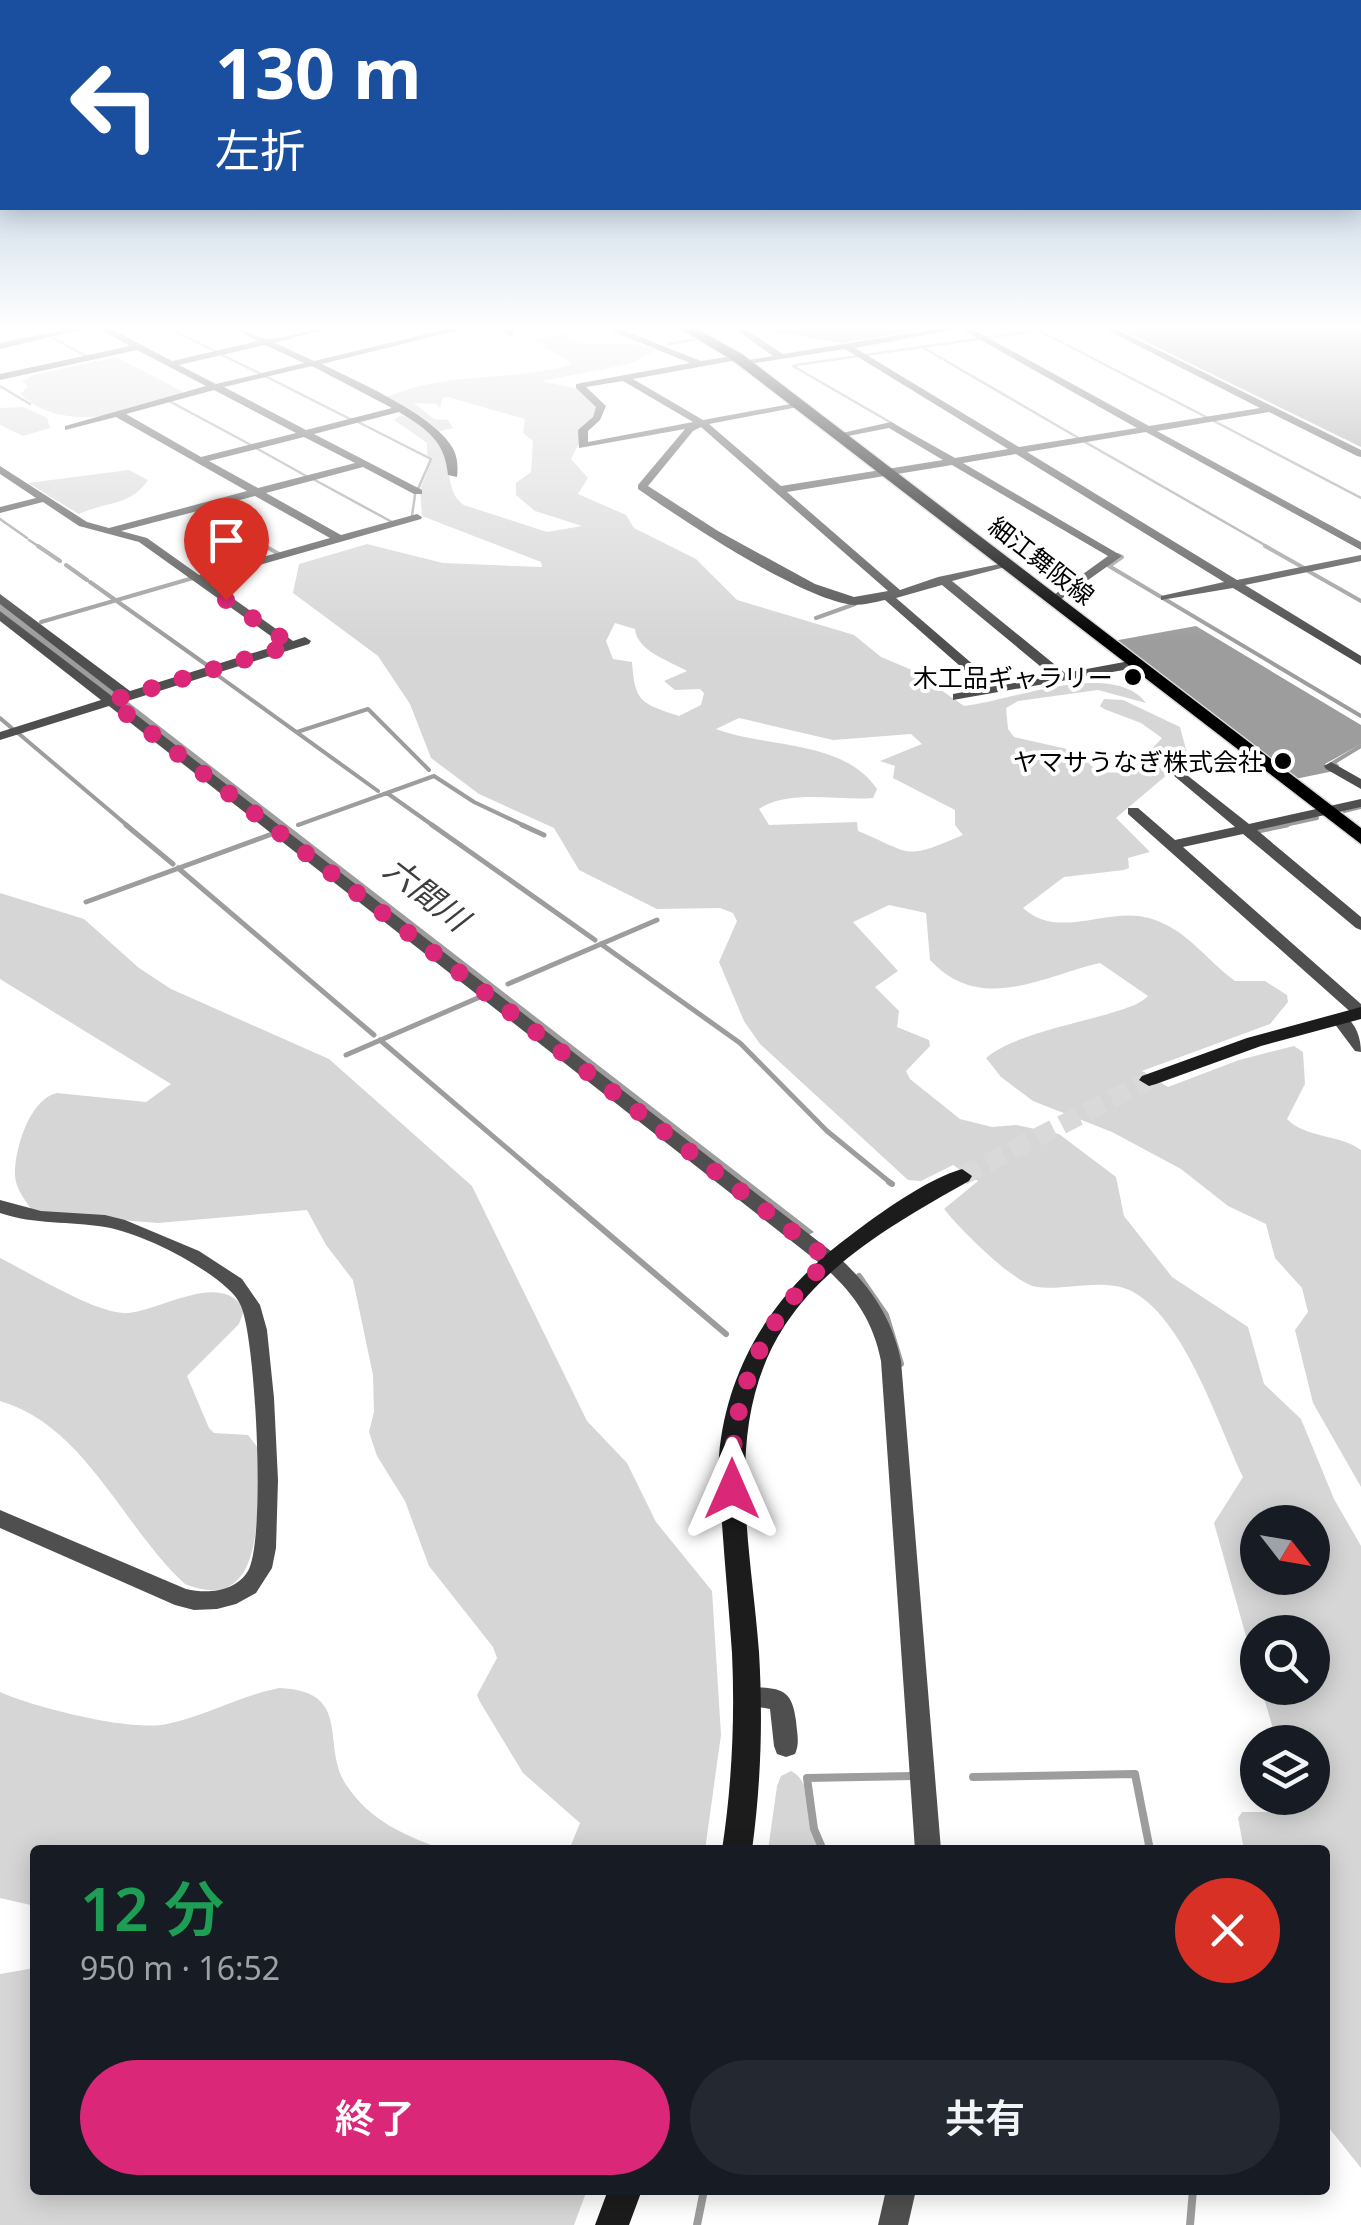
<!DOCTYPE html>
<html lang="ja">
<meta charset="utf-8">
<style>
body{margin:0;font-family:"Noto Sans","Noto Sans JP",sans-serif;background:#242831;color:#f1f3f6;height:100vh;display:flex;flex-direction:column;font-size:38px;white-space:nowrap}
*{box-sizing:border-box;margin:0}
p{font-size:32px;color:#9ea1a6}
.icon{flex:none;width:55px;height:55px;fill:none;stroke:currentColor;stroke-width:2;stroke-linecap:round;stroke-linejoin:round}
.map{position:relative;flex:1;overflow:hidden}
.details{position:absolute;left:30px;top:1845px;width:1300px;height:350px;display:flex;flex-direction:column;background:#171b24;border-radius:10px;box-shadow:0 5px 25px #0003}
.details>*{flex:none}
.top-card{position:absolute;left:0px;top:0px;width:1362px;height:210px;box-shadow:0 5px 25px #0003;background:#1a4fa0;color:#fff;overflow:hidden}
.needle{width:65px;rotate:121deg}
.tools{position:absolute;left:1240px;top:1505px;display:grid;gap:20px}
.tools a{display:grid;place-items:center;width:90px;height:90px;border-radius:50%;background:#171b24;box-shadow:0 5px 25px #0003;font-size:50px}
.pin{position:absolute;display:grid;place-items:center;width:85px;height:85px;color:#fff;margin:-102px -42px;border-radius:50% 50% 50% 0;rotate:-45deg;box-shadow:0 0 10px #0007}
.pin .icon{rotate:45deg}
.me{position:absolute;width:110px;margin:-55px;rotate:0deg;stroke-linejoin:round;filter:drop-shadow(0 0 8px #0008)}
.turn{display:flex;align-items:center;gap:35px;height:210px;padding:0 50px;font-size:45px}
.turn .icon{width:130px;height:130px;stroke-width:2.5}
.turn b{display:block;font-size:70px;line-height:85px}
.round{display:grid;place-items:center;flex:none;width:105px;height:105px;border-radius:52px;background:#242831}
.head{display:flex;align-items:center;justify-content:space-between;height:170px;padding:0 50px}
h1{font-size:60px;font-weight:600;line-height:75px;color:#1e9e55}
.action{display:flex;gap:20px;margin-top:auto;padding:20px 50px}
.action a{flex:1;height:115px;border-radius:60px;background:#db2777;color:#fff;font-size:40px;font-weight:600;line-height:115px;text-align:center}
.action a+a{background:#242831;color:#f1f3f6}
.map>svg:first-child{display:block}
.green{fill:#d6d6d6;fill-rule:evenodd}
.water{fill:#9d9d9d}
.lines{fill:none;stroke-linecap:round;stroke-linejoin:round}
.stream-far4{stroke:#9d9d9d;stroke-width:2.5}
.stream-far3{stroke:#9d9d9d;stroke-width:4}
.stream-far2{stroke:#9d9d9d;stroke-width:5}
.stream-far1{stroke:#9d9d9d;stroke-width:6}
.stream{stroke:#9d9d9d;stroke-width:8}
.secondary-tunnel{stroke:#d9d9d9;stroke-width:19;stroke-dasharray:19 9;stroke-linecap:butt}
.primary-casing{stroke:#dbdbdb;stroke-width:3}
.street{fill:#4f4f4f;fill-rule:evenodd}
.secondary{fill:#1c1c1c;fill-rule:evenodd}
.primary{fill:#000;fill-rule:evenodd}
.route{stroke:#db2777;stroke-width:18;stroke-dasharray:0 32.4}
.poi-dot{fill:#000;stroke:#fff;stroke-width:4}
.labels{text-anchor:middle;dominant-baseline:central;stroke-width:8;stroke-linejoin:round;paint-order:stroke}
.far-street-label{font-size:25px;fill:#000;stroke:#fff}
.far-poi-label{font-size:25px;fill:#000;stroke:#fff;text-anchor:end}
.water-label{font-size:32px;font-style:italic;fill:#3e3e3e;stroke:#fff}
</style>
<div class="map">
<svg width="1361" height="2225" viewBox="0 0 1361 2225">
<rect width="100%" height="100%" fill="#fff"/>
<path class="green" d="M569,331v10c33,8 55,-4 87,9l-26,14 -88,17 36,8 20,17 -27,53 17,19 -10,16 48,21 8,13 62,31 41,41 117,35 27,22 31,13 52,36c46,-5 149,-47 182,-3l-48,-13 -80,11 -12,7 2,21 6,8 62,14 22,21 31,1 33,-35 -21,-15 -37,-14 -4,-3 4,-7 19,1 57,27 8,30 -72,61 34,34 -22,6 1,10 -5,2 -60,7 -41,31c36,33 84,-2 126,10 38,11 55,40 86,63h30l22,14 1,7 -18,22 -128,47 26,16 71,-27 55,-14 9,6 2,32 -18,35c18,19 52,15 74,31v337l-48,-84 -18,-73 13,-18 -6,-24 -27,-30 -9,-34 -38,-18 -47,-37 -69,-37 -79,-31 -32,-24 -15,-19c37,-32 145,-41 162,-62l-48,-33c-57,13 -119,52 -170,-3l-4,-47 -37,-8 -36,17 45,49 -23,16 24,24 -2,16 32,13 1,6 -24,25 4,8 50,40 32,8 24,-2 43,9 57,43 8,39 48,61 76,50 16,57 37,35 33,80 27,47v622l-36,-45v-273h-81l-6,-32 4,-6h48l5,-6 -3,-8h20v-56h-35l-16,-54h51v-56h-54l-1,43 -43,-152 29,-46c-25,-53 -57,-154 -108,-184 -28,-17 -67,-2 -98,-6 -24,-4 -77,-58 -93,-78l34,-28 -25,-16 -32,16 -13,-1 -148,-136 -16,-23 -25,-59 18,-41 -4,-8 -13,-5 -63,1 -78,-39 -25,-42 -75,-34 -48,-36 -21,-54 -32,-48 -85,-63 6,-29 68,-20 76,19 99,4 -1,-5 -119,-46 -2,-26 12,-31 -5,-4v-12l-33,-23 7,-5c66,26 35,71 63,90l83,27 35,-6 -47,-15 -19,-16v-12l15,-11 2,-31 -10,-8 2,-14 -77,-22 -6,1 -2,12 -3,-6 -23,-1 20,16 14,1 5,8 -16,4 -54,-33c61,-29 128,-16 190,-35l-40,-24zM615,623l20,6c2,22 33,31 52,42l-23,10 11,9 25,-1 4,4 -3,12 -22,11c-38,-13 -44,-13 -47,-54l-19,-3 -7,-18zM739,718l94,22 78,-6 11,10 -42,17 15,5 -2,12 62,32v15l8,10c-61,26 -49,19 -105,-4l-1,-9 -88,3 -10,-16c30,-20 79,-8 114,-11l4,-9c-34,-50 -111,-41 -161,-60zM1258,1522h54v56h-54z
M116,357l68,35c-49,21 -120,43 -164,2l8,-7 -5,-6 10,-6z
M24,407l23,11 3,10 -27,8 -23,-11v-17z
M129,470l19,10c-17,26 -44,22 -69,34l-51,-31z
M0,893l84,26 55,49 32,21 158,70 143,127 115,235 40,42 29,59 56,69 9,144 -16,115h-136l11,-27 -57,-50 -43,-71 -3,-7 20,-37 -4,-11 -64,-81 -24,-65 -28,-45 -8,-24 5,-20 -1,-37 -20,-95 -27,-35 -19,-35 -149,13 -124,-10c-7,-10 -18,-23 -19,-37 -1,-25 14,-77 42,-83l89,9 25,-18 -171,-105z
M0,1258c29,14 99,58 129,55 32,-3 94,-43 115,-3l-5,14 -52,52 22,52 5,5 34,2 10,13c-2,48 13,171 -73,136 -61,-55 -100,-159 -185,-183z
M279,1688c74,3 42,55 66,95 24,38 62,54 101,67h-411v56l-35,-8v-206c33,15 131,40 167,32 38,-8 73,-28 112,-36z
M791,1771c23,11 20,56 30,79h-53l9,-64 4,-10z
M35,1968v222h552l-13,35h-574v-251z"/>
<path class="water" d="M760,329h168l-87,14z
M1120,329h241v118z
M0,603l814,629 -7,4 -807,-625z
M1196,626l165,99v19l-36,20 9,7 -39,8 -182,-138z"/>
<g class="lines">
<path class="stream-far4" d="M170,329l47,23
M1038,330l170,88
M51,337l37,20
M985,338l55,-8
M669,344l28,-5
M922,347l160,93
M220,354l41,20
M865,355l113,-16
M796,365l63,-9
M793,366l102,59
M265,376l87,44
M0,386l30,18
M169,401l82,44
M1212,420l149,78
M358,422l73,37 -13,30
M1085,442l185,106
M256,448l52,29
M313,479l79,43
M202,508l67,40
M412,516l3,-21
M0,519l27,19
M29,540l12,8"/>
<path class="stream-far3" d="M38,546l22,15
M265,546l14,8
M1265,546l39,22
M1118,555l4,2 -13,9 252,150
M66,565l21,15
M1308,571l53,30
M90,582l121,86
M816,618l39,-14
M41,622l152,-44
M213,672l165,119
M0,718l14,12
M297,732l71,-23 61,61
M18,733l111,94
M1337,766l-4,-3 28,-17
M387,793l48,34
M1340,812l21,-5
M298,825l136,-49 40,26 53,25
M1276,827l41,-9"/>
<path class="stream-far2" d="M126,825l47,39
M432,825l163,115
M522,825l22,10
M1253,832l34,-7
M178,868l196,167
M86,902l186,-68
M601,944l139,99 87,88 65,53
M508,984l149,-64
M380,1040l169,144
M346,1055l134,-58"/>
<path class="stream-far1" d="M547,1182l179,152
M889,1182l3,2
M859,1276l27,39 15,49"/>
<path class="stream" d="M973,1777l162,-3 15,76
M823,1850l-9,-21 -7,-51 106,-2
M697,2225l7,-35
M1190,2225l3,-35"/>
<path class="secondary-tunnel" d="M962,1176l187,-96"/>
<defs>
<path id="primary" d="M681,329h16l45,25 619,474v16l-629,-484z"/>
</defs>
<use href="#primary" class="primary-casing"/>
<path class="street" d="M67,329h18l-85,20v-6z
M100,329h11l61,32 86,-20 -23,-12c13,0 20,8 32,10 13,1 41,-10 59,-10l-51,14 39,18 133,-32h16l-141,35c34,17 112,51 130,83 6,9 6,21 5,30l-9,-2c-3,-34 -21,-46 -49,-63l-85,22 108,56v4h-8l-51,-27 -97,26 75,42 76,-21 5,3 -1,2 -214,61 86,61 12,-4 6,4 -2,3 -188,59 715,552c33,29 56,62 65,106l40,489h-26l-34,-489c-8,-41 -28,-69 -59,-96l-713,-559 -109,34v-8l101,-32 -101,-79v-10l113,86 5,-2 -118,-91v-10l130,97 152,-47 -143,-102 -60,-16 -36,-24 -43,11v-6l36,-9 -36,-24v-8l87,56 22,6 138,-37 -131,-74 -51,13v-4l141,-40 -69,-36 -137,30v-6l130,-28zM265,345l39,18 -88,21 -37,-19zM312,366l80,42 -86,22 -82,-43zM214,390l82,43 -95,24 -75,-43zM304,437l51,26 -97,25 -49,-27zM255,496l75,42 -131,37 -52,-37 -26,-7z
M498,329h12l5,4 -4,3z
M607,329h13l81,32 39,-6 -3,5 -104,19 70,41 98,-18v4l-3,1 -89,17 72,62 162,-26 -54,-32 -51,10 -5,-3 58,-13 64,36 53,-9 -163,-100 -103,16v-4l31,-5 -38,-27h10l38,25 152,-25h22l-102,19 164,99 118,-19 -176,-99h11l177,97 111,-18 -155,-79h11l245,121v7l-4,-1 -88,-44 -112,19 204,111v8l-215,-118 -119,20 210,128 124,-25v6l-116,24 116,71v9l-128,-77 -72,12v-4l63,-14 -208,-128 -53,9 159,93 -65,46 -10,-2 61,-44 -156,-91 -165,27 113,98 38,-13 71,-15v4l-57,15 113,92 70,-13 6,4 -6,4 -182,32v-6l32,-6 -100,-88c-10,2 -21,5 -31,5 -52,-5 -170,-84 -216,-116v-4l47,-56 -106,19 -1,-18 15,-13 3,-10 -20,-19v-4l114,-21zM623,381l70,41 -105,20v-11l12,-11 6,-14 -20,-19zM701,427l187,164 -34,6 -39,-13 -97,-53 -70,-45 45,-55zM942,585l110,91 -54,10 -102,-88z
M1331,762l30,17v10l-35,-20 -2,-3z
M1178,768l71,56 112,-25v8l-104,23 104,87v13l-5,-2 -113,-94 -60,13 178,157v14l-6,-2 -227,-202v-6h10l37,32 60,-13 -62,-52v-6z
M1339,1014c16,5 22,23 22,38l-6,-1 -24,-32z
M0,1200l41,11 64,4 20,5 74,31 43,28 18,26 7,25 7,68 4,82 -2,68 -4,20 -16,25 -20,11 -19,5 -23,1 -19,-5 -175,-77v-18l186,79c22,5 49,3 62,-18 18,-31 8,-230 -7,-265 -3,-7 -8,-13 -14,-18 -27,-25 -86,-55 -122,-61 -36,-6 -70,-2 -105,-14z
M750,1687c30,1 42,1 46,34 1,12 4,22 -1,33l-9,3 -9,-3 -3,-8 -4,-37 -29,-5 -3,-7 3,-7z
M886,2190h30l-8,35h-30z"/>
<path class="secondary" d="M1361,1007v12l-100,27 -105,38 -7,2 -10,-6 3,-4 105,-38z
M962,1169l10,7 -3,5c-67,38 -140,78 -184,144 -64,98 -34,218 -26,327 4,67 2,132 -7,198h-30c10,-66 13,-131 10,-197 -3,-43 -7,-86 -10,-129 -1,-22 -5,-46 -3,-68 8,-93 58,-167 132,-221 29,-22 76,-56 111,-66z
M608,2190h34l-13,35h-34z"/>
<use href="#primary" class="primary"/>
</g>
<linearGradient id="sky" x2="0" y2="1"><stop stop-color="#8aabca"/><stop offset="0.51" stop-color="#fff"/><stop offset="1" stop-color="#fff" stop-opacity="0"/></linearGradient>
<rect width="1361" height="641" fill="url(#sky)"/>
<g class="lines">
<path class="route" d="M226,600l66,45 -182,56 719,559c-69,62 -99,136 -97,229"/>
</g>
<g class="poi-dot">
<circle cx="1133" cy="677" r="10"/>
<circle cx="1283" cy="761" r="10"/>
</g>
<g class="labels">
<g class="far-street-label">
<text transform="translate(1042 560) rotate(38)">細江舞阪線</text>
</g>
<g class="far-poi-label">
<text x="1113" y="677">木工品ギャラリー</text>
<text x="1263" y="761">ヤマサうなぎ株式会社</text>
</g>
<g class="water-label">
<text transform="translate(427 893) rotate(38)">六間川</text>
</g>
</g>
</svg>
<div class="tools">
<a><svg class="needle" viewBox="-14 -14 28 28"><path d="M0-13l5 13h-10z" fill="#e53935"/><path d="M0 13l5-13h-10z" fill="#9ea1a6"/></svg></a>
<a><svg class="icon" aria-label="search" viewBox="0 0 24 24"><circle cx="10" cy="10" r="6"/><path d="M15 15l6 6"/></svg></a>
<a><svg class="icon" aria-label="layers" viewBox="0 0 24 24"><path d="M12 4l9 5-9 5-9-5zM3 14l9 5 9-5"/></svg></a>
</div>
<div class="pin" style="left:226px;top:600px;background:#d93025"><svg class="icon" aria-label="arrive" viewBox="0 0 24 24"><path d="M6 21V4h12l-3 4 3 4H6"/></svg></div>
<svg class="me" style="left:732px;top:1489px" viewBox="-20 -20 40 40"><path d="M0-17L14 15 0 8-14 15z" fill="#db2777" stroke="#fff" stroke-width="4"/></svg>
<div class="top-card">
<div class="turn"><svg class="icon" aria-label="left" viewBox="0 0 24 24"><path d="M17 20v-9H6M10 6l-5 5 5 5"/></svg><div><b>130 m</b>左折</div></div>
</div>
<section class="details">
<div class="head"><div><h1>12 分</h1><p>950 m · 16:52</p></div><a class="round" style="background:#d93025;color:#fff"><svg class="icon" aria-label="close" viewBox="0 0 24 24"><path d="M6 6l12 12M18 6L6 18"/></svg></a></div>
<div class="action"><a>終了</a><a>共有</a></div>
</section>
</div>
